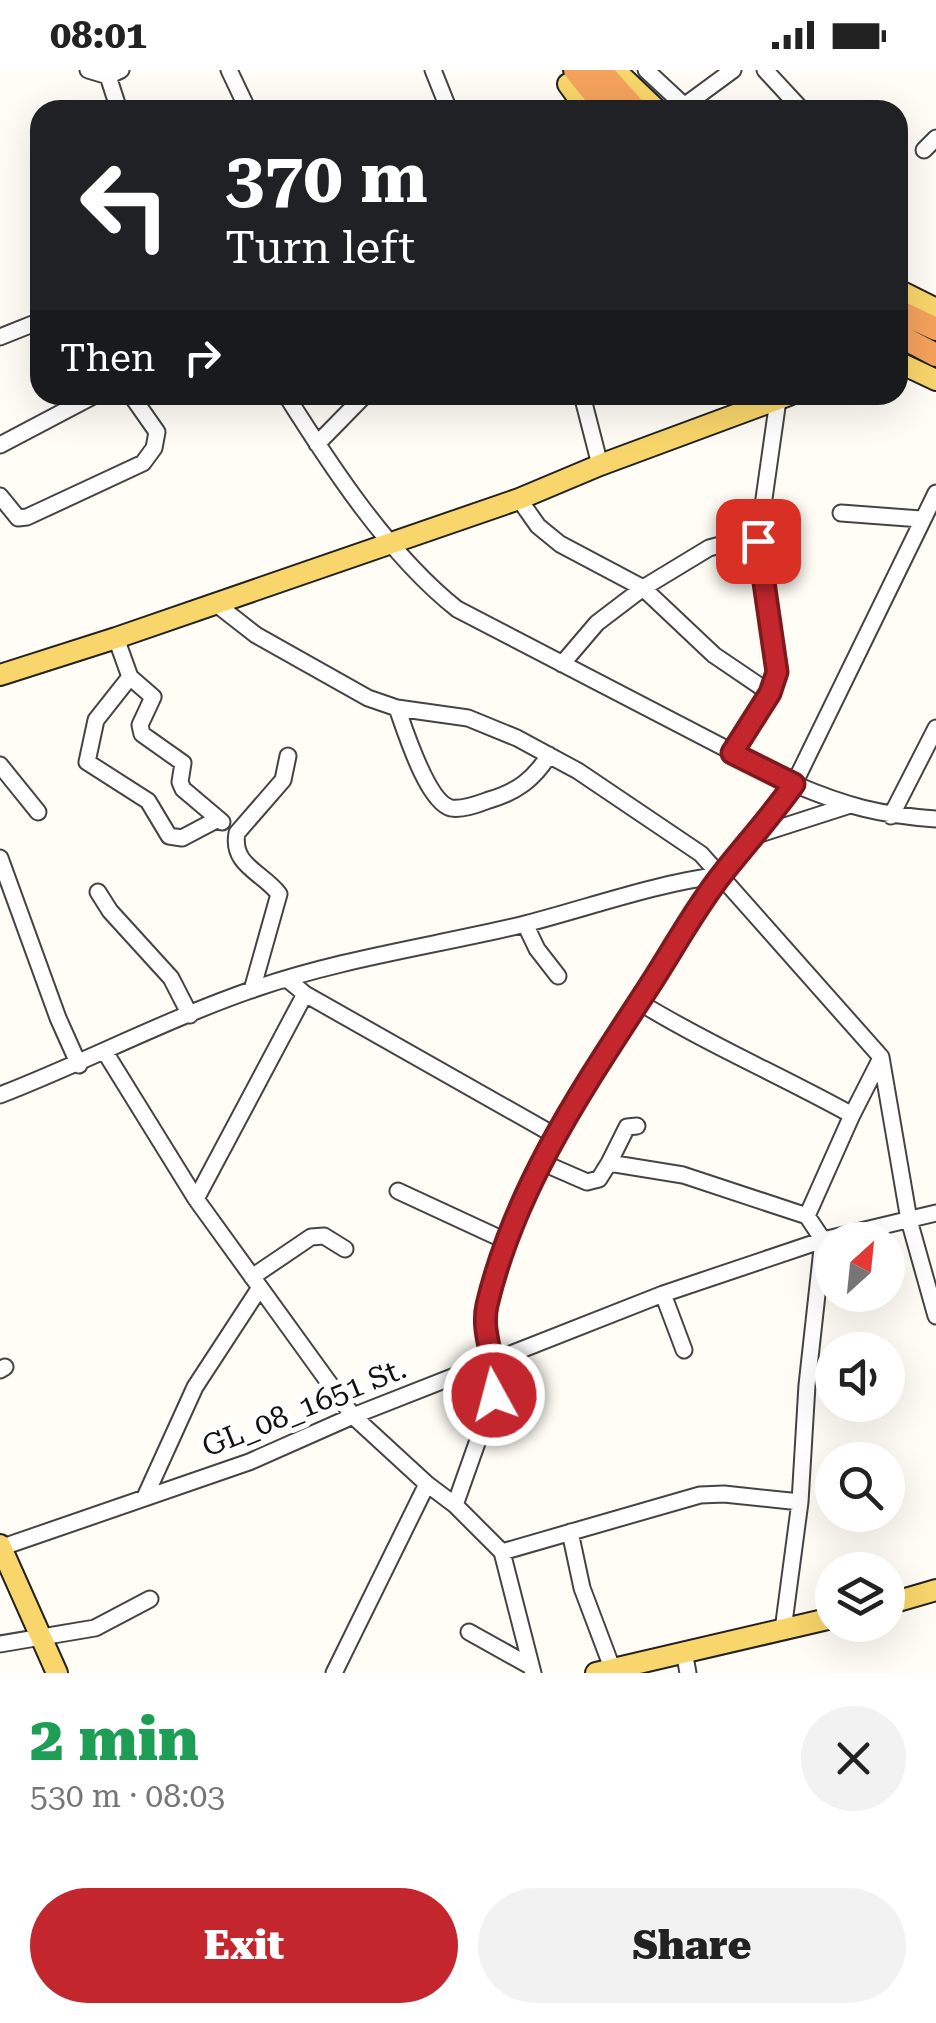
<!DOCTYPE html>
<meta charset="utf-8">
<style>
body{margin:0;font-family:"Roboto Serif",serif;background:#f2f2f2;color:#222;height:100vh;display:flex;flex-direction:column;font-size:38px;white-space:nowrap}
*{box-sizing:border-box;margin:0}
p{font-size:32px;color:#767676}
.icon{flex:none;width:55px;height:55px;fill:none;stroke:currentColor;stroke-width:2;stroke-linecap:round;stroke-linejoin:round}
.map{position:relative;height:1603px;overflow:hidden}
.sheet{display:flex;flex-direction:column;background:#fff;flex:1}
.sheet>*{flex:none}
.hud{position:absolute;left:30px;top:30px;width:878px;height:305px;border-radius:30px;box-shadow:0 10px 40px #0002;background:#202124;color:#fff;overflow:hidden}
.needle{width:65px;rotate:27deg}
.tools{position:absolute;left:815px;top:1152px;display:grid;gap:20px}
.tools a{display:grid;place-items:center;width:90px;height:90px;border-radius:50%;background:#fff;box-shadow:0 10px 40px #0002;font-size:50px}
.pin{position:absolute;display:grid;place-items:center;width:85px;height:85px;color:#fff;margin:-42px;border-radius:20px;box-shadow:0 5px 15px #0006}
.me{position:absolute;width:110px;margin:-55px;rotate:353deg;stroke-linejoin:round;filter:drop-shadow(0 0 8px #0008)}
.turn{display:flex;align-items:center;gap:35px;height:210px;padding:0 30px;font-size:45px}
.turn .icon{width:130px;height:130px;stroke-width:2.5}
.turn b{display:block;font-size:70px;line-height:85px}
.then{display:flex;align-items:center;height:95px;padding:0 30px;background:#0003;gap:20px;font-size:38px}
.round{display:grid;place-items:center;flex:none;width:105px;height:105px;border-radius:52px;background:#f2f2f2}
.headline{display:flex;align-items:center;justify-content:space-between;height:170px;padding:0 30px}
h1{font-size:60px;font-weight:800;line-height:75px;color:#1e9e55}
.action{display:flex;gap:20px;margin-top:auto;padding:20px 30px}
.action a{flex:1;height:115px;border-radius:60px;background:#c4262e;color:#fff;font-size:40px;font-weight:800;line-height:115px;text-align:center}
.action a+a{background:#f2f2f2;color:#222}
.status{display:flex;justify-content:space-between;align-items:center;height:70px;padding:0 50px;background:#fff;direction:ltr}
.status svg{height:28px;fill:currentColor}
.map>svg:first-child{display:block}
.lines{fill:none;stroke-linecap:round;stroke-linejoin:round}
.minor-casing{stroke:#444;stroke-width:19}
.major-casing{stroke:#222;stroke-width:24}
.highway-casing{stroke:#222;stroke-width:26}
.minor{stroke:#fff;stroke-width:15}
.major{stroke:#f9d66b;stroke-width:20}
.highway{stroke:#f5a25d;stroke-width:22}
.route-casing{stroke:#7f191e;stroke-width:25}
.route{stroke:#c4262e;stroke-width:18}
.labels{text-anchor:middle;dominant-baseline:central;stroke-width:10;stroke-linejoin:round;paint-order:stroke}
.street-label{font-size:30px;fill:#111;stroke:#fff}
</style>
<div class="status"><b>08:01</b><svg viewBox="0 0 49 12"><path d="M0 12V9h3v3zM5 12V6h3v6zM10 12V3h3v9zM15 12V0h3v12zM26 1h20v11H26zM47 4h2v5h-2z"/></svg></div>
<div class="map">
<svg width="936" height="1603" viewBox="0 0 936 1603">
<rect width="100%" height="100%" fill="#fffdf5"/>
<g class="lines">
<defs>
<path id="minor" d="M88,0l20,6 13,-6
M229,0l19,40
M433,0l16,40
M646,0l43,40
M765,0l37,40
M108,6l11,34
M684,36l49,-36
M924,80l12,-12
M0,267l40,-16
M286,325c46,73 103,160 171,214l337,175c52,22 85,31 142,35
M582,325l18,70
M317,374l48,-49
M0,375l95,-50
M0,426l18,22 9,-1 116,-54 11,-15 3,-16 -26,-37
M519,429l19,27 22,18 83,44 71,67 56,38
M841,443l80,6
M215,533l41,32 112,63 29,10 71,10 49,20 61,33 123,83 180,203 28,163 27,96
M116,568l14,39 -34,43 -9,42 61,39 21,35 13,2 36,-19
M562,594l35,-41 46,-35 66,-40 26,-7h23
M130,607l23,20 -13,28 2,9 41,29 -3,19 3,7 39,33
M397,638c8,22 30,94 54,100 12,2 27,-4 38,-8 28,-8 45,-21 60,-45
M732,683l38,-60 7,-21 -19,-131 20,-141
M0,695l38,47
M891,746l45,-88
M757,765l90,-29
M0,788l58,160 21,47
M98,822l12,19 61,67 19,37
M525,854l12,25 21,27
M287,909l18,15 249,141
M252,920l27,-96c-17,-22 -48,-29 -42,-61l46,-53 5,-24
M639,932c68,42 143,74 213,113l29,-57
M105,982l91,147 157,217 74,68 28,21 47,47 31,121
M0,1025c85,-33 167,-76 254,-106 86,-30 179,-43 267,-64 67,-17 131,-41 200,-50
M541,1092l46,20 12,-3 10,-16 74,12 124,41
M609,1093l18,-36 10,-1
M398,1121l108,50
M196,1129l109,-205
M252,1207l59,-40 13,-1 21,13
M663,1224l21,56
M0,1300l5,-3
M145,1427l50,-110 64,-98
M455,1435l39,-110 2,-12 -11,-52 1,-22 20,-68 35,-79 46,-81 134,-206 36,-40 37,-51 142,-291
M570,1462l12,56 32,85
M0,1478l249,-86 104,-46 310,-122 160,-54 113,-27
M502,1482l198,-57 24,-1 76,8
M783,1560l17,-128 7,-117 16,-145 -16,-24 45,-101
M469,1562l61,34
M0,1574l95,-16 55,-29
M684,1581l4,22
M334,1603l93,-189"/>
<path id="major" d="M615,0l42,40
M568,14l19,26
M898,220l38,19
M898,292l38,18
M0,605l116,-37 403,-139 81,-34 189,-70
M0,1475l57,128
M888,1534l48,-14
M596,1603l236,-55"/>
<path id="highway" d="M575,0l32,40
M600,0l36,40
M898,241l38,18
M898,265l38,20"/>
</defs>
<use href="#minor" class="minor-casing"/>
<use href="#major" class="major-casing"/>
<use href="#highway" class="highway-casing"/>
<use href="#minor" class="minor"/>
<use href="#major" class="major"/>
<use href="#highway" class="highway"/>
</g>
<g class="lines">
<defs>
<path id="route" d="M494,1325c5,-31 -14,-59 -7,-90 28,-118 96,-217 161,-317 25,-38 47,-80 75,-115 24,-30 49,-58 71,-89l-62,-31 38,-60 7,-21 -19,-131"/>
</defs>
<use href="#route" class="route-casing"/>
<use href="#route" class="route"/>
</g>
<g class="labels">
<g class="street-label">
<text transform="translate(304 1337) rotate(-22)">GL_08_1651 St.</text>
</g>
</g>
</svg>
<div class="tools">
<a><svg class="needle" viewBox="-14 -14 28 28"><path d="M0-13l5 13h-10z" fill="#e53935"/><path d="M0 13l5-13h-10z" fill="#767676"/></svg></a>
<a><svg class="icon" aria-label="sound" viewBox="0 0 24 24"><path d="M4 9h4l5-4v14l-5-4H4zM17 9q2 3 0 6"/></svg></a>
<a><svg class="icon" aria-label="search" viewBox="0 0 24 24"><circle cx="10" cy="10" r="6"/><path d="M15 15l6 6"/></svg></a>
<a><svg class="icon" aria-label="layers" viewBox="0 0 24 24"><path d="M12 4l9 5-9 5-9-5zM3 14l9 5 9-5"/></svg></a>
</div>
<div class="pin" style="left:758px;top:471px;background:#d93025"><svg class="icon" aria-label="arrive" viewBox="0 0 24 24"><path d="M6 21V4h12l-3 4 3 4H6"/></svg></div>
<svg class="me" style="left:494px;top:1325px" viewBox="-20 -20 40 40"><circle r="17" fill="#c4262e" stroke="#fff" stroke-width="3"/><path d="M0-11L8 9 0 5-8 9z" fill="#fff"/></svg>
<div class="hud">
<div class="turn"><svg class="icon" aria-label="left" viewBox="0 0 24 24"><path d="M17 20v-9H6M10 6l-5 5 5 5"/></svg><div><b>370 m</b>Turn left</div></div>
<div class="then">Then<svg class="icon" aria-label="right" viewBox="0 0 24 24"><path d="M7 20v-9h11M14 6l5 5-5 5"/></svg></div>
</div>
</div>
<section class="sheet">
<div class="headline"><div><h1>2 min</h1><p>530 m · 08:03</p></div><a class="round"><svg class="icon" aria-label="close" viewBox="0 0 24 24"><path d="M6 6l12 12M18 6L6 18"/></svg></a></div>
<div class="action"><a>Exit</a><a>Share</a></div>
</section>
